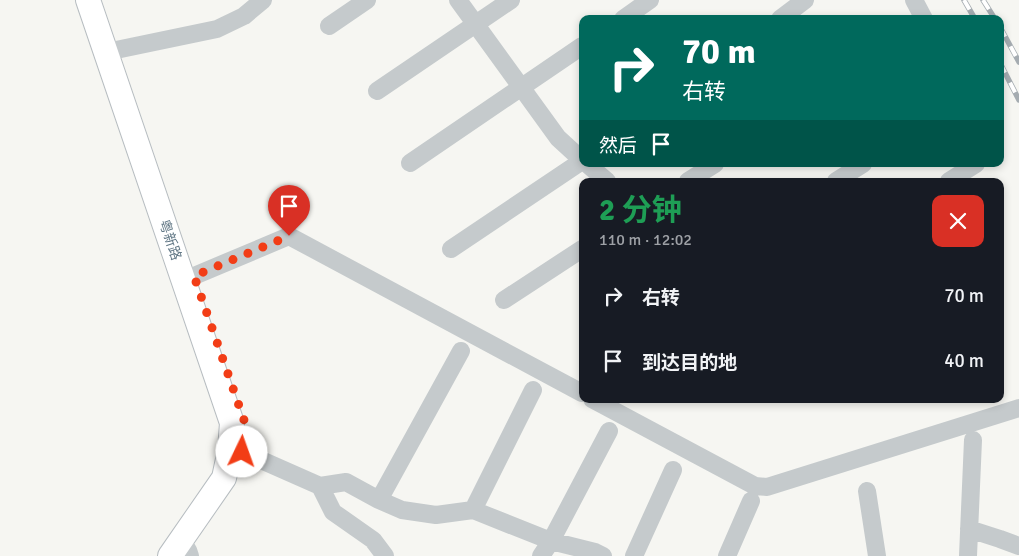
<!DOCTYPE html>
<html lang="zh">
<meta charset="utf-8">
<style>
body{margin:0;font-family:Signika,"Noto Sans SC",sans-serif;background:#20242c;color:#f1f3f6;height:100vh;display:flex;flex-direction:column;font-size:19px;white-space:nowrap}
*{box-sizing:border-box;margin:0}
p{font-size:16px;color:#9ea1a6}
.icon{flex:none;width:28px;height:28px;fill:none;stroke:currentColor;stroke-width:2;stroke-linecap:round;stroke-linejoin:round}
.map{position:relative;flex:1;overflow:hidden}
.sheet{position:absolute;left:579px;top:178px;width:425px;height:225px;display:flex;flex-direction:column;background:#171b24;border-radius:10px;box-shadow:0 2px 8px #0003}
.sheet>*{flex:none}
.hud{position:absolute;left:579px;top:15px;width:425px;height:152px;border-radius:10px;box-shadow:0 2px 8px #0003;background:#00695c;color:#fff;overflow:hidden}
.pin{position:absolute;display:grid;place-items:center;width:42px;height:42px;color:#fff;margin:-51px -21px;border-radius:50% 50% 50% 0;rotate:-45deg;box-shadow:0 0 5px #0007}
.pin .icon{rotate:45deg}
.me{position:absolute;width:55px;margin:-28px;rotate:3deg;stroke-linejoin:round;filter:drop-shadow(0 0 4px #0008)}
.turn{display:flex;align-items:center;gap:18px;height:105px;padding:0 20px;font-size:22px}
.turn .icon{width:65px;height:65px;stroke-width:2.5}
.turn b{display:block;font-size:35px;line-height:42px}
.then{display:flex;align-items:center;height:48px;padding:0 20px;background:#0003;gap:10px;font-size:19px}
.round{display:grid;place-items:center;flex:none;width:52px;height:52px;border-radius:10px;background:#20242c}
.head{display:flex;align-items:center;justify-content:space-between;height:85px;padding:0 20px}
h1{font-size:30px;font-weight:700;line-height:38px;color:#1e9e55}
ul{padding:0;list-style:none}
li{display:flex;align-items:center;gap:15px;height:65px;padding:0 20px}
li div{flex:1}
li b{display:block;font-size:19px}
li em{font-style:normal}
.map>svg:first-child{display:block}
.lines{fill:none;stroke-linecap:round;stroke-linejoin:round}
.secondary-casing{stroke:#b7bdc1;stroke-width:26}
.street{stroke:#c5cacc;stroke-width:18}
.secondary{stroke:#fff;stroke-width:24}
.rail-casing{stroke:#a5acb1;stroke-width:5.5}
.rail{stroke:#fff;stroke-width:4;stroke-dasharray:11;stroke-linecap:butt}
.route{stroke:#f23d16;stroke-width:9;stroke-dasharray:0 16.2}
.labels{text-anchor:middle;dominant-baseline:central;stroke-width:5;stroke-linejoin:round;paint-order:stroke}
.street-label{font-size:14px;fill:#627886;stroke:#fff}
</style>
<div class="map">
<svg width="1019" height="556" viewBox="0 0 1019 556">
<rect width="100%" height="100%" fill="#f6f6f2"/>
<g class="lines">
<defs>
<path id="secondary" d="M88,0l144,423 -2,27 -6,28 -54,78"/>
</defs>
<use href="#secondary" class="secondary-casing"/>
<path class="street" d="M458,0l100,138 24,22
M914,0l10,19
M623,19l27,-19
M780,19l25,-19
M329,26l38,-26
M116,50l101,-21 27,-13 19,-16
M377,91l134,-91
M410,163l172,-117
M587,164l20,17
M688,181l27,-17
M836,181l27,-17
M949,181l27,-17
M451,249l131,-88
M194,276l95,-40 293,157
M504,300l78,-51
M592,399l163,87 12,1 252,-79
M243,452l77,34 26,-4 33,18 23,10 34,5 37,-5 78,31 44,11 8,4
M320,486l13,26 40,28 12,16
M867,491l10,65
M379,500l82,-149
M473,510l60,-120
M969,529l31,10 19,7
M188,550l2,6
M541,556l10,-15 58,-110
M634,556l39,-86
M727,556l24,-55
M968,556l5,-116"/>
<use href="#secondary" class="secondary"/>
<defs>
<path id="rail" d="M964,0l11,19
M983,0l12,19
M1000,27l19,35
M1000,63l19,37"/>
</defs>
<use href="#rail" class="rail-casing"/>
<use href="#rail" class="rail"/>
</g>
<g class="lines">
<path class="route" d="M242,452l2,-32 -50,-144 95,-40"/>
</g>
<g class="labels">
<g class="street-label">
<text transform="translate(170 240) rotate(71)">粤新路</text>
</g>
</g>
</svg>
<div class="pin" style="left:289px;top:236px;background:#d93025"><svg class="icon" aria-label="arrive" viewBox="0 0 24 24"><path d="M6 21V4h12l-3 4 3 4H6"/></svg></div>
<svg class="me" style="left:242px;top:452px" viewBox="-20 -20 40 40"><circle r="19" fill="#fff"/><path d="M0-13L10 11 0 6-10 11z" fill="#f23d16"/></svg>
<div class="hud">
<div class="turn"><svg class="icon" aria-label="right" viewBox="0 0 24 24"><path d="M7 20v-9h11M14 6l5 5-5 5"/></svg><div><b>70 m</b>右转</div></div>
<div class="then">然后<svg class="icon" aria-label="arrive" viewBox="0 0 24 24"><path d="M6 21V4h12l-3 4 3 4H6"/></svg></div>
</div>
<section class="sheet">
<div class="head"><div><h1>2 分钟</h1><p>110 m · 12:02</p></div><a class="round" style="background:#d93025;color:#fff"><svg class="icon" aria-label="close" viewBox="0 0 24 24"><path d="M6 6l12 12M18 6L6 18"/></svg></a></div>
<ul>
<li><svg class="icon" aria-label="right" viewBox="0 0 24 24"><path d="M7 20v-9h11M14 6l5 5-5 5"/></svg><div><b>右转</b></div><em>70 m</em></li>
<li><svg class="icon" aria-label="arrive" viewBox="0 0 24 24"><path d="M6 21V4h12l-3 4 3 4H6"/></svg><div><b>到达目的地</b></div><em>40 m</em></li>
</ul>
</section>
</div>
